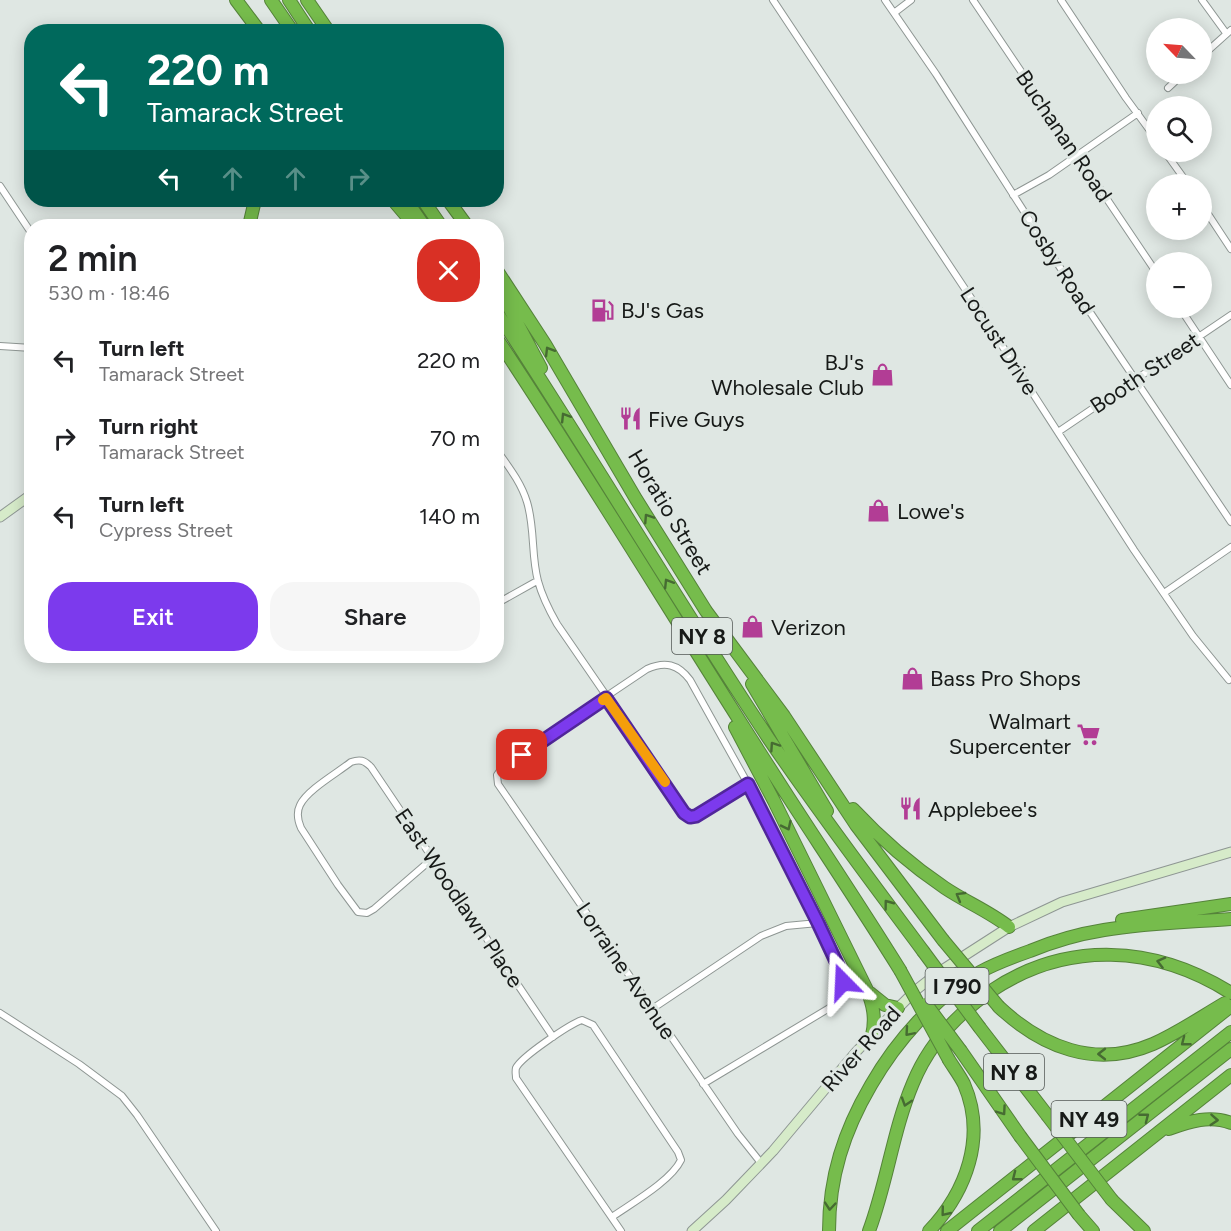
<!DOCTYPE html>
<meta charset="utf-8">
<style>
body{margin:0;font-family:Figtree,sans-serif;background:#f6f6f6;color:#202124;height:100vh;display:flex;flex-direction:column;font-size:22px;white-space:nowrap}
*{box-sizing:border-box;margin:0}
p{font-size:20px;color:#757577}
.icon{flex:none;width:33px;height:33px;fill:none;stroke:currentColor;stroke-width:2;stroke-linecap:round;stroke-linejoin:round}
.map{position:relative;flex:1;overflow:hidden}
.drawer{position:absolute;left:24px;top:219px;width:480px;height:444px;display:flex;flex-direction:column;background:#fff;border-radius:24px;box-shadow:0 3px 15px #0003}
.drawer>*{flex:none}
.top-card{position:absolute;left:24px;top:24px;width:480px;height:183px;border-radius:24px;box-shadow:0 3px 15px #0003;background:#00695c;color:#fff;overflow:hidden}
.needle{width:39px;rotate:295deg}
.fabs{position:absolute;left:1146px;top:18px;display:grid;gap:12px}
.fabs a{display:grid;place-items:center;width:66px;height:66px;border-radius:50%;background:#fff;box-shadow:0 3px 15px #0003;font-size:30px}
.pin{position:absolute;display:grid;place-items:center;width:51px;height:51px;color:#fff;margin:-26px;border-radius:12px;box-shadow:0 3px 9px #0006}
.me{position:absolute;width:66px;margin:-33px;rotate:339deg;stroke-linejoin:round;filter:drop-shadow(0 0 4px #0008)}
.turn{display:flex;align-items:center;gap:21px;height:126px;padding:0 24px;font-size:27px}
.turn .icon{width:78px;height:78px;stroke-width:2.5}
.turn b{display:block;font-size:42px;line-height:51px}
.lanes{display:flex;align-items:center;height:57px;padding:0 24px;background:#0003;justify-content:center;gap:30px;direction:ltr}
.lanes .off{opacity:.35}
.round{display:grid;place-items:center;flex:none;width:63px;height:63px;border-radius:24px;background:#f6f6f6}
.summary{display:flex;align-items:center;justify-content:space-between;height:102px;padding:0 24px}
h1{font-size:36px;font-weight:600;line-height:45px}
.primary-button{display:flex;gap:12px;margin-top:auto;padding:12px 24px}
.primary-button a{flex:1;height:69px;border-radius:24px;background:#7c3aed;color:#fff;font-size:24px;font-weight:600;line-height:69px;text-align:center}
.primary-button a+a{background:#f6f6f6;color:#202124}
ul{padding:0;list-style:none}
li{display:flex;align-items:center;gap:18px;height:78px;padding:0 24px}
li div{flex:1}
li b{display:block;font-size:22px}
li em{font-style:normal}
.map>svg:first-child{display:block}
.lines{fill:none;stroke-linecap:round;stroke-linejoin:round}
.street-casing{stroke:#8e9693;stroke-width:8}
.secondary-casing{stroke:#8e9693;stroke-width:11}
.highway-casing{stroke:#55833a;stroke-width:14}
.street{stroke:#fff;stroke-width:6}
.secondary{stroke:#d6ebc9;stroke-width:9}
.highway{stroke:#76bc4c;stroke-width:12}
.highway-bridge-casing{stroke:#55833a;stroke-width:14;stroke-linecap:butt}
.highway-bridge{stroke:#76bc4c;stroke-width:12}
.oneway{stroke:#466b32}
.route-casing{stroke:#51269a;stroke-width:15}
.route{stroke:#7c3aed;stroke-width:10}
.slow{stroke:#f59e0b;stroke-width:10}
.labels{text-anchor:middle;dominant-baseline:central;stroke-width:6;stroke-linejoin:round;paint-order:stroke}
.shield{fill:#dfe7e3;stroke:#535855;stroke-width:1.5}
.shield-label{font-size:21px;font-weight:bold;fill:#171a18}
.street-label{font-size:22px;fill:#171a18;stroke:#dfe7e3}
.poi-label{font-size:22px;fill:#171a18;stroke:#dfe7e3;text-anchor:start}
</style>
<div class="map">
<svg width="1231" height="1231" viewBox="0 0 1231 1231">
<rect width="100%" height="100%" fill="#dfe7e3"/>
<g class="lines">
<defs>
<path id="street" d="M773,0l206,310 155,240 59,86 36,44
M885,0l51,74 121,189 174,259
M973,0l183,272
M1061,0l65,98 30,41
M1202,0l24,33
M894,13l17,-13
M1202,56l29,-26
M1168,88l15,-14
M1165,152l23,32
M0,186l32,48
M1013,195l36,-20 89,-62
M1202,205l29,44
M1180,308l51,77
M0,346l32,2
M1058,432l173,-117
M496,449c12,17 25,33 31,53 8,26 4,53 11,79 4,15 11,29 19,43l108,157 15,27 10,9 6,-1 52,-32
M1164,593l67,-46
M496,604l41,-23
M410,656h4
M433,858l-59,51 -7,4 -9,-1 -20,-27 -37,-57c-3,-7 -5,-15 -1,-23 7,-15 37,-32 51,-43 9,-3 13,-2 20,5l182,270
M652,1009l109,-73 25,-10 32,-3
M0,1013l79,51 43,32 15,19 79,116
M703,1084l133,-80 7,-13 -2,-19 -93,-188 -58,-104c-12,-16 -25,-19 -43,-11l-143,96 -7,10 1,9 240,350 23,29
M612,1217c20,-14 59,-36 69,-57l-3,-8 -85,-127 -11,-5c-12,4 -61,37 -66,48 -1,4 0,6 0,10l105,153"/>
<path id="secondary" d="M0,517l32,-23
M692,1231l34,-31 47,-49 83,-99 42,-44 18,-18 23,-18 70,-45 53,-25 169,-50"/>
<path id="highway" d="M236,0l24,32
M271,0l22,32
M289,0l21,32
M307,0l22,32
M393,200l22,26
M406,200l18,26
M423,200l18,26
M448,200l19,26
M249,226l6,-26
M496,269l49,75 91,155 70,112 78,105 72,109 87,115
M496,283l45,85
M496,311c93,141 179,287 273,428 49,72 102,142 154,212
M496,337c101,152 194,308 293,461 37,57 75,114 111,172
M752,684l75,127
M735,727l39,74 93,189c6,15 9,28 5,45
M853,809c28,30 58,56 92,79 21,14 45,24 64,39
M1122,920l109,-16
M870,993l15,12 13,3
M999,1007c43,40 96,62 154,37 25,-11 48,-27 72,-41
M980,1028l67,87
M961,1051l59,85
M1169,1129c21,-8 41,-14 62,-6
M1112,1200l32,31
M1079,1215l14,16
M829,1231c0,-54 15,-100 42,-146 26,-45 63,-87 109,-113 16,-9 33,-15 50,-21 24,-10 49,-17 74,-21 42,-7 85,-8 127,-11
M869,1231c18,-48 24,-101 44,-148 16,-39 44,-69 78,-92 76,-51 164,-46 240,2
M929,1231c37,-39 58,-94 35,-147 -4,-8 -10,-16 -15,-24
M947,1231l284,-225
M978,1231l253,-199
M1000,1231l231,-182
M1034,1231l197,-156"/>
</defs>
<use href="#street" class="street-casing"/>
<use href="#secondary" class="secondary-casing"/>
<use href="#highway" class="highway-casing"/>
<use href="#street" class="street"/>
<use href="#secondary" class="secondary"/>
<use href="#highway" class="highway"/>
<defs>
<path id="highway-bridge" d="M943,940l56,67
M923,951l57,77
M900,970l49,90
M926,1004l35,47
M1047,1115l65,85
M1020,1136l59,79"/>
</defs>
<use href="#highway-bridge" class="highway-bridge-casing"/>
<use href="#highway-bridge" class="highway-bridge"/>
</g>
<defs><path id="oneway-chevron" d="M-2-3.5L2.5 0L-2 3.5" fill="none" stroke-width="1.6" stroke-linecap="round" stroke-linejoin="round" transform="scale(1.5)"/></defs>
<g class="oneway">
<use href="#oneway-chevron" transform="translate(549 351) rotate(-121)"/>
<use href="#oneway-chevron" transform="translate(565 417) rotate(-122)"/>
<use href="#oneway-chevron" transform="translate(648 518) rotate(-123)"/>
<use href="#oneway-chevron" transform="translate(668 583) rotate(-122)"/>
<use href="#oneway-chevron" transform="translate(774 746) rotate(-124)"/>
<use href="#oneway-chevron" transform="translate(787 826) rotate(64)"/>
<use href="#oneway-chevron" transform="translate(960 896) rotate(-150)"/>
<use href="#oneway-chevron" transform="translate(888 904) rotate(-127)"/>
<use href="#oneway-chevron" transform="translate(1161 962) rotate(-166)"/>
<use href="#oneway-chevron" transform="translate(909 1032) rotate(131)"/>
<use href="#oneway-chevron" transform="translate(1185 1042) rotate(142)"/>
<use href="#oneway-chevron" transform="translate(1102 1054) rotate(180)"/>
<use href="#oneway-chevron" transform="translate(906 1102) rotate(108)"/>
<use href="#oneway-chevron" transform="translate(1002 1111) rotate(55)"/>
<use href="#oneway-chevron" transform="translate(1145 1117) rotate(-38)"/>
<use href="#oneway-chevron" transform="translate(1214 1120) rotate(4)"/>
<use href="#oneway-chevron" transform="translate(1016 1177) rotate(142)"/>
<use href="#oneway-chevron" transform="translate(830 1206) rotate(95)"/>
<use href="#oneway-chevron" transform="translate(945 1212) rotate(129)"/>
</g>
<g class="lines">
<defs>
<path id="route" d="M522,755l84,-57 78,115 6,4 6,-1 52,-32 70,139 23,49 2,10"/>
</defs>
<use href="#route" class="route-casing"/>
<use href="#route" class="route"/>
<path class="slow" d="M603,700l3,-2 59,84"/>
</g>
<defs>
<symbol id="fuel-bare" viewBox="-9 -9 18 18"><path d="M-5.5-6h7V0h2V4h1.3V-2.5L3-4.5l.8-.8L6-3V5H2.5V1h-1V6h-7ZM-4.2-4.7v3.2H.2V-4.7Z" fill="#b23d95" stroke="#dfe7e3" stroke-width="2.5" paint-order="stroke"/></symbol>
<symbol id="shop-bare" viewBox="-9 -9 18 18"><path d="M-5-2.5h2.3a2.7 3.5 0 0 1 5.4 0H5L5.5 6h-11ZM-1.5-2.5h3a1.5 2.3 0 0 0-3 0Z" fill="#b23d95" stroke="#dfe7e3" stroke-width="2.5" paint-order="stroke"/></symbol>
<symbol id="restaurant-bare" viewBox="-9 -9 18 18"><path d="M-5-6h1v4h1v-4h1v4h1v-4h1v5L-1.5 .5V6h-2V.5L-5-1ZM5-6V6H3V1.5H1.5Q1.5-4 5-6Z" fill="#b23d95" stroke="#dfe7e3" stroke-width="2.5" paint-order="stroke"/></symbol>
<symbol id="supermarket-bare" viewBox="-9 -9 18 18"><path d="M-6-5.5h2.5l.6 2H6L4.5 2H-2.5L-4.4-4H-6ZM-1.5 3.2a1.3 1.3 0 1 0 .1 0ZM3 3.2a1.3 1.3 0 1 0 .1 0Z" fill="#b23d95" stroke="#dfe7e3" stroke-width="2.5" paint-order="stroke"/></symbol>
</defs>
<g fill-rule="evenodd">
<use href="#fuel-bare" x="586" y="294" width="33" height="33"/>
<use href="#shop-bare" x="866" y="358" width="33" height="33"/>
<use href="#restaurant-bare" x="614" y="402" width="33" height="33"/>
<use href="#shop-bare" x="862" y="494" width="33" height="33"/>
<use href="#shop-bare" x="736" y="610" width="33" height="33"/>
<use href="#shop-bare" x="896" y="662" width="33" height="33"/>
<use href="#supermarket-bare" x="1072" y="718" width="33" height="33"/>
<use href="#restaurant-bare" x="894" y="792" width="33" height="33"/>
</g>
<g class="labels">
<g class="shield">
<rect x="672" y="618" width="60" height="36" rx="4.5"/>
<rect x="925.5" y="968" width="63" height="36" rx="4.5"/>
<rect x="984" y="1054" width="60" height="36" rx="4.5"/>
<rect x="1051.5" y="1101" width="75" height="36" rx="4.5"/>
</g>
<g class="shield-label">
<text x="702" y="636">NY 8</text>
<text x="957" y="986">I 790</text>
<text x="1014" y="1072">NY 8</text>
<text x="1089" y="1119">NY 49</text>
</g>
<g class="street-label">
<text transform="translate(1064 136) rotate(56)">Buchanan Road</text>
<text transform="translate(1057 262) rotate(57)">Cosby Road</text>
<text transform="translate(999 341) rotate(57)">Locust Drive</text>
<text transform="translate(1145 373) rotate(-34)">Booth Street</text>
<text transform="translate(670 512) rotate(59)">Horatio Street</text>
<text transform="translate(459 898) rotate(56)">East Woodlawn Place</text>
<text transform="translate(626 971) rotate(56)">Lorraine Avenue</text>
<text transform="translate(861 1049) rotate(-48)">River Road</text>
</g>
<g class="poi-label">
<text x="621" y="310">BJ's Gas</text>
<text x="864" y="362" text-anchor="end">BJ's<tspan x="864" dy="25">Wholesale Club</tspan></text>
<text x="648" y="419">Five Guys</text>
<text x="897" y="511">Lowe's</text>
<text x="771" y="627">Verizon</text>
<text x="930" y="678">Bass Pro Shops</text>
<text x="1071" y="721" text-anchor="end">Walmart<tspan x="1071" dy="25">Supercenter</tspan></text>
<text x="928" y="809">Applebee's</text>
</g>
</g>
</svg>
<div class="fabs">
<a><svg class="needle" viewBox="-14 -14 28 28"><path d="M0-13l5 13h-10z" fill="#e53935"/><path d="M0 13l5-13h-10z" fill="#757577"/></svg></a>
<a><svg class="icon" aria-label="search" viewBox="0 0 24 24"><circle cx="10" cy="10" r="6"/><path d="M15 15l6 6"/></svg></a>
<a>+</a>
<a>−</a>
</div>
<div class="pin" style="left:522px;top:755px;background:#d93025"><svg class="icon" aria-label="arrive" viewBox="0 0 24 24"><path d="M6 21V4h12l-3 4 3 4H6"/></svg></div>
<svg class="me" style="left:843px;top:982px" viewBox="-20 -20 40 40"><path d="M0-17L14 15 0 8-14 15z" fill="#7c3aed" stroke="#fff" stroke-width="4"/></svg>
<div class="top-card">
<div class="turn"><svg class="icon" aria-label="left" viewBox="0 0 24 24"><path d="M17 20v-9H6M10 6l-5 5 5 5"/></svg><div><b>220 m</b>Tamarack Street</div></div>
<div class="lanes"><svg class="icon" aria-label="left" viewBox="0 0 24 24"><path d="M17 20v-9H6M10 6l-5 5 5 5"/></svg><svg class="icon off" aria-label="ahead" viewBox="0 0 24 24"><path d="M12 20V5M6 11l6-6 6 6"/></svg><svg class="icon off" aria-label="ahead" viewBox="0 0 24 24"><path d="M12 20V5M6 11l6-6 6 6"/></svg><svg class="icon off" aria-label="right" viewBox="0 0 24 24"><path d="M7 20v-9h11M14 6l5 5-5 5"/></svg></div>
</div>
<section class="drawer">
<div class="summary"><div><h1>2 min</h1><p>530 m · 18:46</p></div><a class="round" style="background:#d93025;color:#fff"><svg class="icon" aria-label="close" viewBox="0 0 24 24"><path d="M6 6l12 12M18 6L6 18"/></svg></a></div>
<ul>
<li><svg class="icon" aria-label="left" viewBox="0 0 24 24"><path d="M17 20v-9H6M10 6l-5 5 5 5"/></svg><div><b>Turn left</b><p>Tamarack Street</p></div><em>220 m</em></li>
<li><svg class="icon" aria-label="right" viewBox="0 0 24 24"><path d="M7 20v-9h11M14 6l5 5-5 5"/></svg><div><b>Turn right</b><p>Tamarack Street</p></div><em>70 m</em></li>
<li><svg class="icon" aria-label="left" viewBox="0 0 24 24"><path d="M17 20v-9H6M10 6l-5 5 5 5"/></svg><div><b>Turn left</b><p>Cypress Street</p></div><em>140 m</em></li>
</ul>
<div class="primary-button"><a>Exit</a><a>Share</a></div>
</section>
</div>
